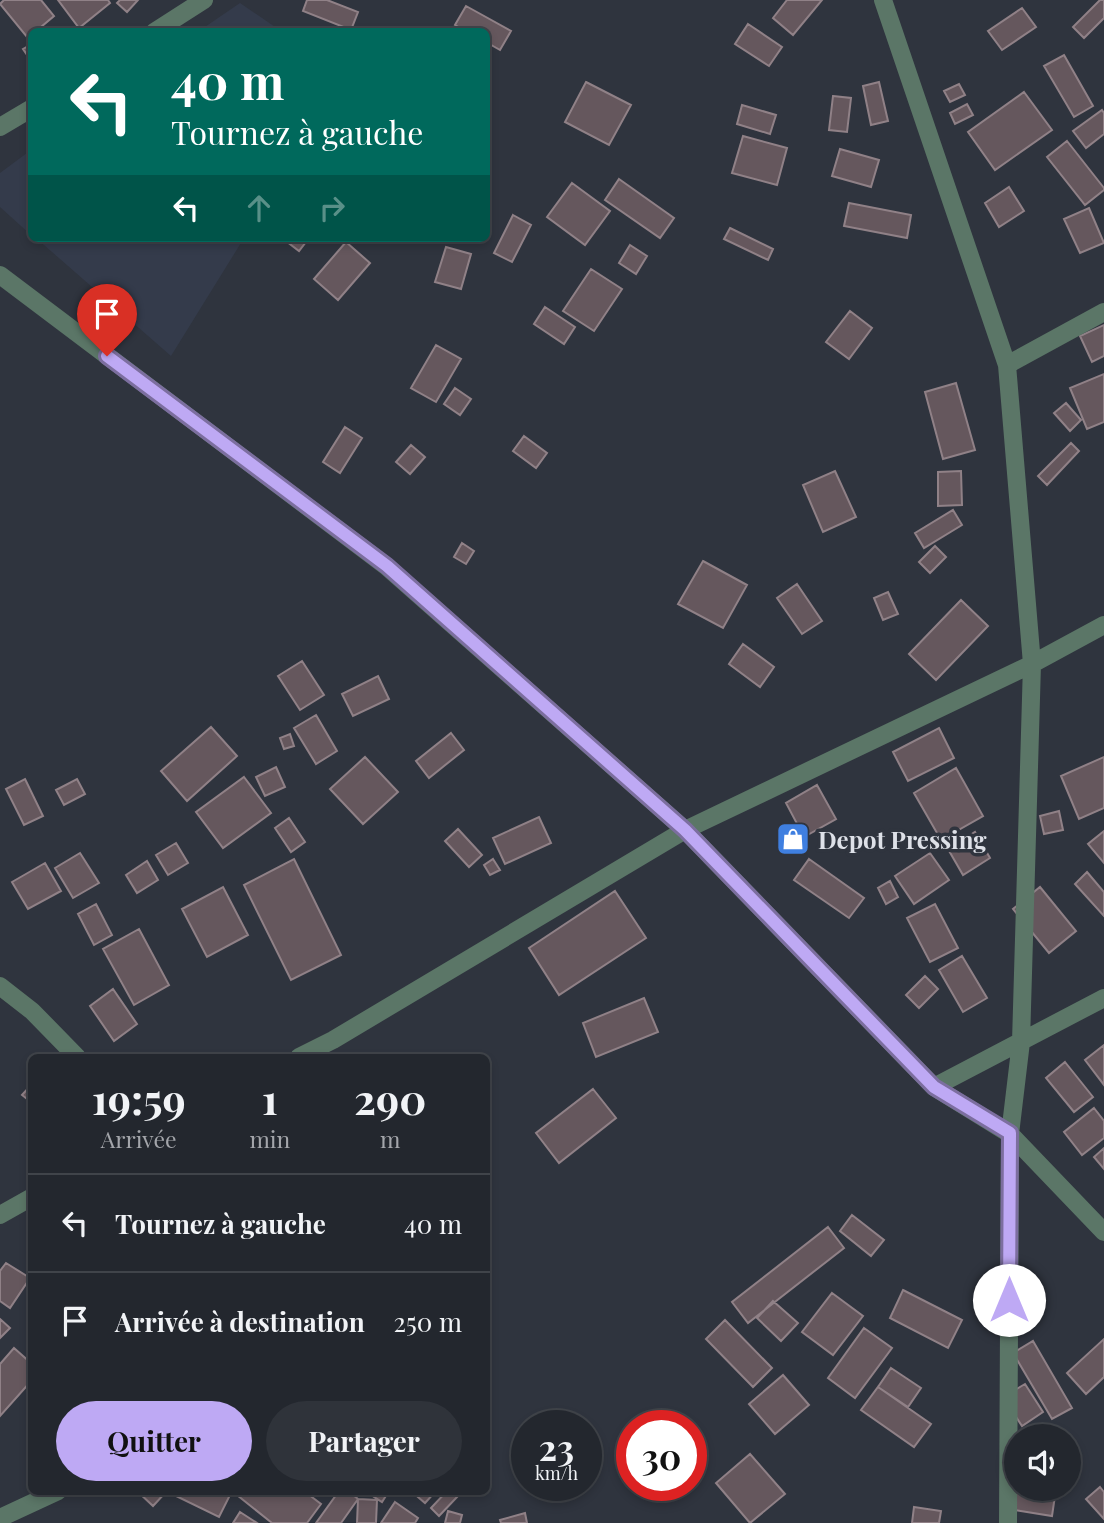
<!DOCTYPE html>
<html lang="fr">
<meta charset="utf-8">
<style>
body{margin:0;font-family:"Playfair Display",serif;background:#2f333a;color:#f1f3f6;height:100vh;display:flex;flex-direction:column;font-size:26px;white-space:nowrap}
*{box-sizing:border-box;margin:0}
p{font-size:23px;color:#a3a5aa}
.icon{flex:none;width:38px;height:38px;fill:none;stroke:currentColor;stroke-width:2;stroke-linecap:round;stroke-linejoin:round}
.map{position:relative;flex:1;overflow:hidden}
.sheet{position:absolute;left:28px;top:1054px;width:462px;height:441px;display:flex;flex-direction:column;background:#23272e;border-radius:10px;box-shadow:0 4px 10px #0003,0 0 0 2px #40444a}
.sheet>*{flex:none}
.top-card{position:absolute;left:28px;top:28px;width:462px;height:214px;border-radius:10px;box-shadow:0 4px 10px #0003,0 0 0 2px #40444a;background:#00695c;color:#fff;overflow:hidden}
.fabs{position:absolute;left:1004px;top:1424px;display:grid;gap:14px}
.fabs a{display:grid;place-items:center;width:77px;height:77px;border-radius:50%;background:#23272e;box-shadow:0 4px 10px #0003,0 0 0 2px #40444a;font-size:35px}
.speed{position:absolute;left:511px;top:1410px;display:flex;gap:14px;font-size:35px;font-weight:700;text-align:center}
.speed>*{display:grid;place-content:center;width:91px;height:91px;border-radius:50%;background:#23272e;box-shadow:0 4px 10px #0003,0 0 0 2px #40444a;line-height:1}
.speed small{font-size:18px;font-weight:400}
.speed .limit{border:10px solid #d22;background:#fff;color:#111}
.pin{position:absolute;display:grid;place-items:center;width:60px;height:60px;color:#fff;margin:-72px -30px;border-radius:50% 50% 50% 0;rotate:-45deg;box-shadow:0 0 7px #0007}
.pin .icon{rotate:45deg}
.me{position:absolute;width:77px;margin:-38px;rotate:0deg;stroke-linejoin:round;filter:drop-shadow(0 0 5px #0008)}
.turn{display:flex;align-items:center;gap:24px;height:147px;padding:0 28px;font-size:32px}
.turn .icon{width:91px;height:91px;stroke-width:2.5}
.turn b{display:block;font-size:49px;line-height:60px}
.lanes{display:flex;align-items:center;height:66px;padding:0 28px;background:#0003;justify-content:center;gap:35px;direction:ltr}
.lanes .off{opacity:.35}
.eta{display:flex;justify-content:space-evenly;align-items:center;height:119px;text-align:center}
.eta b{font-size:42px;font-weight:700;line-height:49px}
.button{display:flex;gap:14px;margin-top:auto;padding:14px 28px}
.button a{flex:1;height:80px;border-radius:42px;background:#bea9f4;color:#111;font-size:28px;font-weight:700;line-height:80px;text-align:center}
.button a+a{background:#2f333a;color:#f1f3f6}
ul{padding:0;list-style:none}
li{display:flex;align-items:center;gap:21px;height:98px;padding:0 28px;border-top:2px solid #40444a}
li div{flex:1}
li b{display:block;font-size:26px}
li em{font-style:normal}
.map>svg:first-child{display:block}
.built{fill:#343b4b}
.building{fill:#65575d;stroke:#908187;stroke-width:2}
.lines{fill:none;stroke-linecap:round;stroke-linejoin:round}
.minor{stroke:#5b7667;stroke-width:18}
.route-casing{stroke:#7c6e9f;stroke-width:18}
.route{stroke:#bea9f4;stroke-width:12}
.labels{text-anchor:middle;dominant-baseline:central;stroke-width:7;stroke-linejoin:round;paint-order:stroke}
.poi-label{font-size:24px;font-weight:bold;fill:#dee1e8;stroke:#2f343e;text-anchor:start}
</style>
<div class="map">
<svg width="1104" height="1523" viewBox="0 0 1104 1523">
<rect width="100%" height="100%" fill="#2f343e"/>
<path class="built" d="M240,3l41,28h-82z
M31,150v85l-31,-28v-34z
M36,238h208l-73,118z"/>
<path class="building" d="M4,0h37l13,16 -19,16h-3v2l-5,3 -27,-33z
M58,0h50l2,3 -31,25z
M120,0h18l-11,12 -10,-9z
M307,0h20l31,12 -7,18 -48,-19z
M787,0h35l-29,35 -20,-17z
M1100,0h4v18l-20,20 -11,-11z
M466,6l45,25 -11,19 -14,-8v-10h-19l-12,-7z
M1022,8l14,19 -34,23 -14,-19z
M748,24l34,23 -13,19 -34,-22z
M32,44v18l-9,-13z
M1064,55l29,51 -19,11 -30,-51z
M586,82l45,23 -22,40 -44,-23z
M879,82l9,39 -17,4 -8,-39z
M959,84l6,11 -15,7 -6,-11z
M1024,92l28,38 -57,40 -27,-38z
M833,96l18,2 -4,34 -18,-2z
M967,104l6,11 -18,9 -5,-11z
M742,105l34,10 -6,19 -33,-10z
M1102,110l2,3v21l-18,14 -13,-17z
M743,136l44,12 -10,37 -45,-12z
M1067,141l37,47v2l-19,15 -38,-48z
M840,149l39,11 -8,27 -39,-11z
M619,179l55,39 -14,20 -55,-38z
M572,183l38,28 -25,34 -38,-28z
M1009,187l15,24 -25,16 -14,-24z
M849,203l62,12 -4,23 -63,-12z
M1089,208l15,35 -24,10 -16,-34z
M513,215l18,10 -19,37 -18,-9z
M730,228l43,21 -5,11 -44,-21z
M282,238h27l-10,13z
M346,242l24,21 -32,37 -24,-21z
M630,245l17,11 -11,18 -17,-11z
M446,247l25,7 -10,35 -26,-7z
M591,269l31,20 -28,42 -31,-20z
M545,307l30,20 -11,17 -30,-20z
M850,311l22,17 -23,31 -23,-17z
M1104,325v31l-12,6 -12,-26z
M436,345l25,14 -25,43 -25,-14z
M1104,374v48l-17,7 -17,-41z
M956,383l19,67 -32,9 -18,-67z
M455,388l16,11 -11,16 -16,-11z
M1066,403l15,17 -11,11 -16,-18z
M345,427l17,11 -22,35 -17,-11z
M524,436l23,17 -11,15 -23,-17z
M1071,443l8,8 -32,34 -9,-9z
M411,445l14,12 -15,17 -14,-12z
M835,471l21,46 -33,15 -20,-47z
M961,471l1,34 -24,1v-34z
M953,510l9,15 -38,23 -9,-15z
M462,543l12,8 -8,13 -12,-7z
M935,546l11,11 -16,16 -11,-11z
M703,561l44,24 -24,43 -45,-24z
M797,584l25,37 -20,13 -25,-36z
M888,592l10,22 -15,6 -9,-22z
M961,600l27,26 -52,54 -27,-26z
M743,644l31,23 -14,20 -31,-23z
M302,661l22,34 -24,15 -22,-34z
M378,676l11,23 -36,17 -11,-22z
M316,715l21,36 -21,13 -22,-36z
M211,727l26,29 -50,45 -26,-30z
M939,728l15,30 -46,23 -15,-29z
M451,733l13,17 -35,28 -13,-17z
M290,734l4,12 -10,3 -4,-11z
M365,757l33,35 -35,32 -33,-35z
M1104,757v51l-25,11 -18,-43z
M276,767l9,20 -20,9 -9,-19z
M956,768l27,48 -42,24 -27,-47z
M244,777l27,36 -48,35 -27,-36z
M25,779l18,37 -19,9 -18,-36z
M77,779l8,15 -21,11 -8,-15z
M817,785l19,34 -32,18 -18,-34z
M1059,811l4,19 -19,4 -4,-18z
M539,817l12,26 -46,21 -12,-26z
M289,818l16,24 -14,10 -16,-24z
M458,829l24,26 -13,12 -24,-26z
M1104,831v32l-16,-19z
M975,832l15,26 -27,17 -15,-26z
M176,843l12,20 -20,12 -12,-20z
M80,853l19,30 -26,15 -18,-30z
M930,853l19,27 -35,24 -19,-28z
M294,859l47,96 -50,25 -47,-95z
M493,859l7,11 -10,5 -6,-10z
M809,859l55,39 -15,20 -55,-38z
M147,861l11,19 -21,13 -11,-18z
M45,863l16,28 -33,18 -16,-27z
M1087,872l17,20v24l-29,-32z
M890,881l8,16 -12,7 -8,-16z
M223,887l25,48 -41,22 -25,-48z
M1040,887l36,44 -27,22 -36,-44z
M615,891l31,47 -87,57 -30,-47z
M96,904l16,31 -18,10 -16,-31z
M935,904l23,44 -28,14 -23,-44z
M139,929l30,56 -35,20 -31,-56z
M962,956l25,42 -24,14 -24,-42z
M925,976l13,13 -19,19 -13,-13z
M113,989l24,35 -23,17 -24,-35z
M644,998l14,34 -62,25 -13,-34z
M1104,1045v40l-19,-25z
M1065,1062l28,35 -19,15 -28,-34z
M32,1084v19l-10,-8z
M593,1089l23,29 -57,45 -23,-30z
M1094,1108l10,13v17l-22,17 -18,-23z
M1104,1148v21l-10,-12z
M852,1215l32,25 -13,16 -31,-25z
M828,1227l16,21 -96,75 -16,-21z
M6,1263l24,15 -20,30 -10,-7v-30z
M903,1290l59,30 -14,28 -58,-30z
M832,1293l31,23 -30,39 -31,-23z
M773,1301l25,22 -17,18 -24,-23z
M0,1319l10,9 -10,10z
M725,1320l47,48 -19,19 -47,-48z
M864,1328l28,20 -37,50 -27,-20z
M1104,1339v38l-18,17 -19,-21z
M1033,1341l39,67 -20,11 -39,-66z
M14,1348l18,16v16l-32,36v-52z
M891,1368l30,20 -13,19 -30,-20z
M783,1375l26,30 -34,29 -26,-30z
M1025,1384l18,28 -21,14 -19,-29z
M878,1387l53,37 -17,23 -53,-37z
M750,1454l35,40 -35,29 -34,-40z
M1100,1487l4,5v27l-18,-20z
M1017,1489h39l-4,27 -44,-7z
M137,1491h28l1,1 -13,14z
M176,1491h56l-13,26 -45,-22z
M240,1491h64l17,13 -14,19h-35l-35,-28z
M339,1491h9l10,8 -17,24h-25z
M365,1491h24l-7,11z
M411,1491h25l-11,12z
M447,1491h6l5,5 -19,20 -8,-8z
M358,1499l19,1 -1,23h-19z
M395,1502l23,16 -3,5h-34z
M914,1507l27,4 -2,12h-27z
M448,1511l14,4 -2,8h-15z
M240,1512l17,11h-24z
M525,1513l2,10h-26l-1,-3z"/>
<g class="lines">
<path class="minor" d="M883,0l124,365 25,299 -11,378 -11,92 -2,389
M154,32l50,-32
M0,127l32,-19
M0,275l386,291 299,264 249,257 76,47 94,98
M1007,365l97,-53
M0,986l32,25 45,46
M299,1057l34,-17 352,-210 347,-166 72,-39
M934,1087l170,-89
M0,1215l32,-18
M0,1518l58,-27"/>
</g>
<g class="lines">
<defs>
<path id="route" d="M107,356l280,210 298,264 249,257 76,46 -1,167"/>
</defs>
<use href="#route" class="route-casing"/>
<use href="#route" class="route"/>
</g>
<defs>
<symbol id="shop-square" viewBox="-11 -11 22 22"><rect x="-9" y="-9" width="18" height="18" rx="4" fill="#3f7fe0" stroke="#2f343e"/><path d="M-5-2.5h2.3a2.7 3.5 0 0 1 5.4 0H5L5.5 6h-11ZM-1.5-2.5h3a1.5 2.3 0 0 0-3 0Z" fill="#fff"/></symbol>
</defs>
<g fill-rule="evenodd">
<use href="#shop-square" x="774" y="820" width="38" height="38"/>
</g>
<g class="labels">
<g class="poi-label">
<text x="818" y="839">Depot Pressing</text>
</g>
</g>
</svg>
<div class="fabs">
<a><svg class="icon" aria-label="sound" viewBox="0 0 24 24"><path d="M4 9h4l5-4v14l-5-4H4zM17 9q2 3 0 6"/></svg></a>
</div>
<div class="speed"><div>23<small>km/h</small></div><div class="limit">30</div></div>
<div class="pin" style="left:107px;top:356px;background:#d93025"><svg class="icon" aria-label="arrive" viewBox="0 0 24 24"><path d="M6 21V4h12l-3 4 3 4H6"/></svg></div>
<svg class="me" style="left:1009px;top:1300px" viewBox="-20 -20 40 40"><circle r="19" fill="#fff"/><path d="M0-13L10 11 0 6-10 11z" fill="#bea9f4"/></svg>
<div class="top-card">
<div class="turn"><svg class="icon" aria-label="left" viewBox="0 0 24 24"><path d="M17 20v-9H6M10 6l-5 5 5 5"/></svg><div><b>40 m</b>Tournez à gauche</div></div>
<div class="lanes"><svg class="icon" aria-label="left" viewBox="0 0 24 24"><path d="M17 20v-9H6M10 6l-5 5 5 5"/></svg><svg class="icon off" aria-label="ahead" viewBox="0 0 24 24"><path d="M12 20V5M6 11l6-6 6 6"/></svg><svg class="icon off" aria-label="right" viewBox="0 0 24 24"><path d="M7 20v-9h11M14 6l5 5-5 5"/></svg></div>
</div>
<section class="sheet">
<div class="eta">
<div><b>19:59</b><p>Arrivée</p></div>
<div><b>1</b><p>min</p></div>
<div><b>290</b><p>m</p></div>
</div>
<ul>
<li><svg class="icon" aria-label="left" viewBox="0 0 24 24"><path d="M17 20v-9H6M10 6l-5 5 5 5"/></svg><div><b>Tournez à gauche</b></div><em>40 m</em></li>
<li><svg class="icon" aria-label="arrive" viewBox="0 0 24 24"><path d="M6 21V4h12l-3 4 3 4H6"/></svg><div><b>Arrivée à destination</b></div><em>250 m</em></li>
</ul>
<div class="button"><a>Quitter</a><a>Partager</a></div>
</section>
</div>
